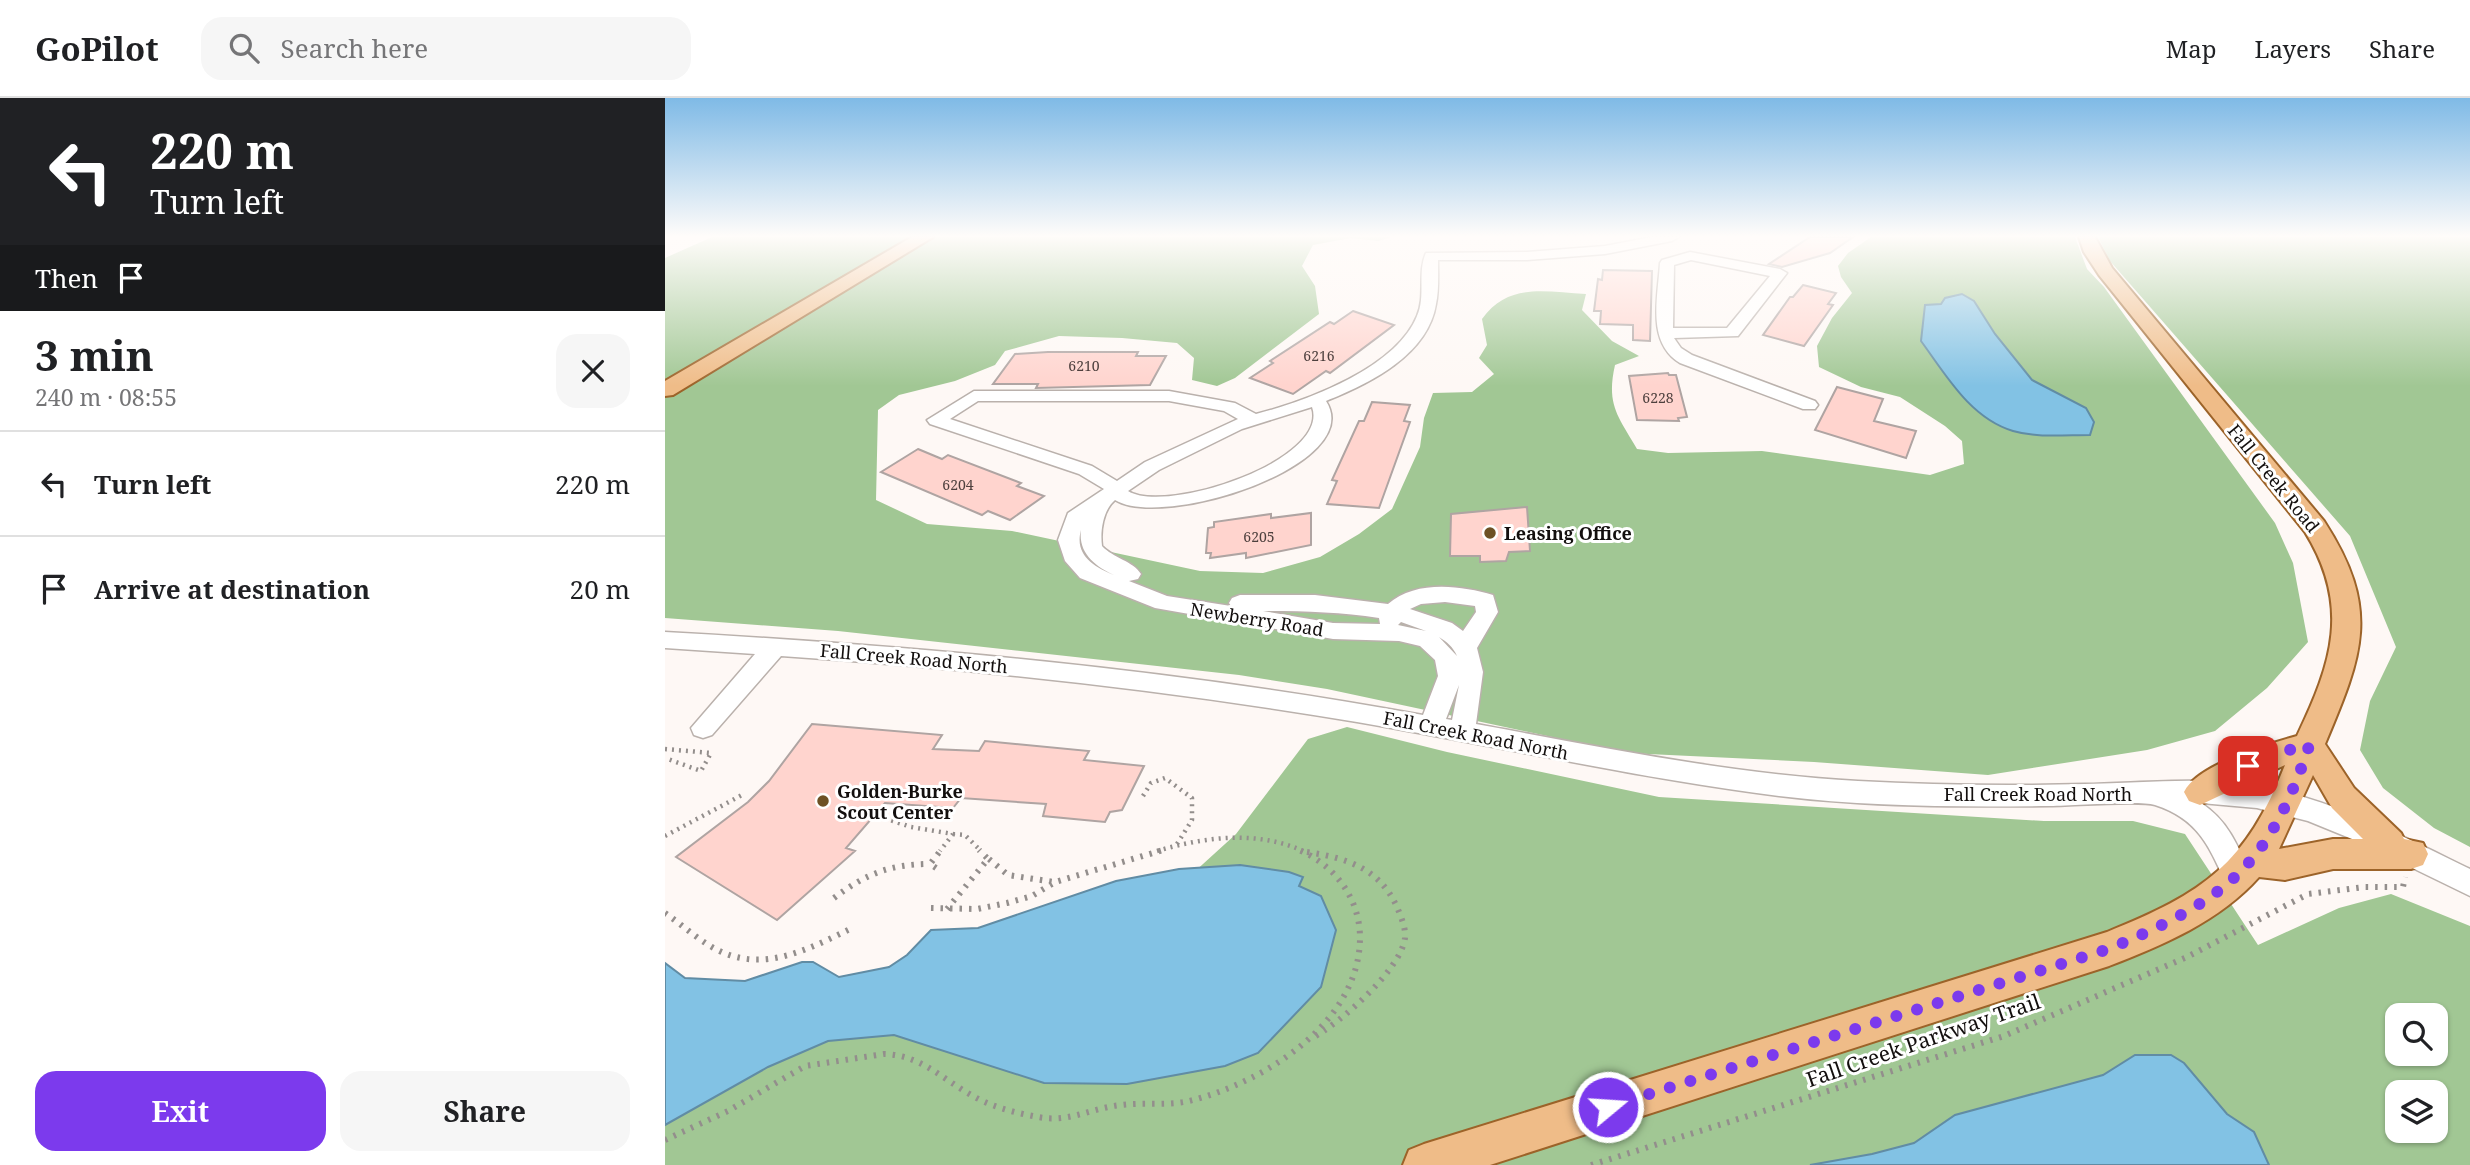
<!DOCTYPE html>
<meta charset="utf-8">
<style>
body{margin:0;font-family:"Noto Serif",serif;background:#f6f6f6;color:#202124;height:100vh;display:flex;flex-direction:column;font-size:26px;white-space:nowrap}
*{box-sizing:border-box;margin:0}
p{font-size:23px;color:#757577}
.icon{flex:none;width:38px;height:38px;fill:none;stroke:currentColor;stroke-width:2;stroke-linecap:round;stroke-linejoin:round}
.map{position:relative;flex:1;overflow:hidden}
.sheet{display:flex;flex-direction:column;background:#fff;width:665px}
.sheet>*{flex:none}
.hud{background:#202124;color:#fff;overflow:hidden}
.tools{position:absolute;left:1720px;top:905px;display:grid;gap:14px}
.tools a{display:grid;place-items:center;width:63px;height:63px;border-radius:14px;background:#fff;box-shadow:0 2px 5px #0004;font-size:35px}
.pin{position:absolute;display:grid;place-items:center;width:60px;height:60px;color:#fff;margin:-30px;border-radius:14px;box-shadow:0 4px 10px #0006}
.me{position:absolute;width:77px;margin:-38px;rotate:72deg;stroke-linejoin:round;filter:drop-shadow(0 0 5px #0008)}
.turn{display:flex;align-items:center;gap:24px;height:147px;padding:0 35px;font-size:32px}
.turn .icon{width:91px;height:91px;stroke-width:2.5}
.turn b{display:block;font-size:49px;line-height:60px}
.then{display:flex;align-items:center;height:66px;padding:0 35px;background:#0003;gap:14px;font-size:26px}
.round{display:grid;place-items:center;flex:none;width:74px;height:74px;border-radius:21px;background:#f6f6f6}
.summary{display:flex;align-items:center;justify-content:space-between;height:119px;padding:0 35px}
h1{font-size:42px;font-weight:700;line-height:52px}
.button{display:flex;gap:14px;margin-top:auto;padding:14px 35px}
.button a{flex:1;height:80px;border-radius:21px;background:#7c3aed;color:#fff;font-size:28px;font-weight:700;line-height:80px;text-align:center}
.button a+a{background:#f6f6f6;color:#202124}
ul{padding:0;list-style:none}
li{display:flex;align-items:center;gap:21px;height:105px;padding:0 35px;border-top:2px solid #e0e0e0}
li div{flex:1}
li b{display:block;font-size:26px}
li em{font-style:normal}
header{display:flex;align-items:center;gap:42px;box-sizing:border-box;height:98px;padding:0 35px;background:#fff;border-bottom:2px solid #e0e0e0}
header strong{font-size:33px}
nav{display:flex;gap:38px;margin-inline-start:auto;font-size:24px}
.search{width:490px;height:63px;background:#f6f6f6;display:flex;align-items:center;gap:18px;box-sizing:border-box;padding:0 24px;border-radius:21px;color:#757577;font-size:26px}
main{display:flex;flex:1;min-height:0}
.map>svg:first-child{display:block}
.forest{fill:#a1c794;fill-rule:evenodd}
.water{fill:#82c2e4;stroke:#618ca4;stroke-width:2}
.building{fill:#ffd4ce;stroke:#afa4a2;stroke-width:2}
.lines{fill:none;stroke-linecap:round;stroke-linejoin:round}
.minor-casing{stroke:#bab1ac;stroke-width:3}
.major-casing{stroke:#9c6329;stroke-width:4}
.path-far1{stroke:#938e8c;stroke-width:4.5;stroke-dasharray:2 5;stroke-linecap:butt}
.path{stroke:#938e8c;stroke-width:6;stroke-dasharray:2.5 7;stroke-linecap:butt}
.minor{fill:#fff;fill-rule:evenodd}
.major{fill:#efbc88;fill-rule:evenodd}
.route{stroke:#7c3aed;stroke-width:12;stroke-dasharray:0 21.6}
.poi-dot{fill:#6d5124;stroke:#fff;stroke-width:2.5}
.labels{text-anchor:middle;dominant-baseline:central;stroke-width:6;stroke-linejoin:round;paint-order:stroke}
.number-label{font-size:14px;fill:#4e403e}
.street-label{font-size:18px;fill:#130f0e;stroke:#fff}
.poi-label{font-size:18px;font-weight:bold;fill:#130f0e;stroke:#fff;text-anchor:start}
.near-street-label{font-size:21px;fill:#130f0e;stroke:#fff}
</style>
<header>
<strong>GoPilot</strong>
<div class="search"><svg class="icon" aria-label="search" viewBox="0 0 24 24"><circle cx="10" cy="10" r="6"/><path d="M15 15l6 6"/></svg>Search here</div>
<nav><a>Map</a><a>Layers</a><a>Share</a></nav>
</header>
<main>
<section class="sheet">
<div class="hud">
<div class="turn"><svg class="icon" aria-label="left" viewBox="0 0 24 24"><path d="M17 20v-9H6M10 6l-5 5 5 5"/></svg><div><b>220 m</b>Turn left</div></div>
<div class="then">Then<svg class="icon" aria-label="arrive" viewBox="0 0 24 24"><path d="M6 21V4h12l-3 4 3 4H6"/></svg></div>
</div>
<div class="summary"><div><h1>3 min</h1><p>240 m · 08:55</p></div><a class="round"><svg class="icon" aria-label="close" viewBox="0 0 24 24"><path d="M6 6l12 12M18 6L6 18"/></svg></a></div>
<ul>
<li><svg class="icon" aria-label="left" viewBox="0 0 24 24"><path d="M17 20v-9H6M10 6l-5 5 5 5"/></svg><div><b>Turn left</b></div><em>220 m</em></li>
<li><svg class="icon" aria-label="arrive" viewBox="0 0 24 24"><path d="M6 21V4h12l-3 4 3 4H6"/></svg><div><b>Arrive at destination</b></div><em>20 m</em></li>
</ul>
<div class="button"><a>Exit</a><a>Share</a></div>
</section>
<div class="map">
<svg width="1805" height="1067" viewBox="0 0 1805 1067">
<rect width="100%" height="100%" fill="#fef8f5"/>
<path class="forest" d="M47,139h680l-14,4 -27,-3 -38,7 -11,21 13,20 4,28 -84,64 -18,8 -25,-6 2,-22 -17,-15 -55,-5 -63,-2 -54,15 -10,14 -40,16 -56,14 -21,15 -2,90 51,24 85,7 188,40 63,2 57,-16 39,-23 33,-25 28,-62 4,-29 9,-25 39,-1 22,-18 -15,-16 8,-13 -5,-26c26,-37 63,-27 104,-25l-4,16 30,31 27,15 -24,9c-9,40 3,51 22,84l31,4 94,-2 168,24 34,-11 -2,-23 -17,-15 -45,-29 -39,-10 -42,-20 -2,-21 15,-28 20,-25 -11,-16 -3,-11 10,-13 23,-16h204l12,32 17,18 171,236 18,40 15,79 -41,46 -52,43 -68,19 -159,25 -174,-13 -187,-9 -300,-64 -88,-14 -401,-44 -173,-13v-360z
M1433,139h372v610l-36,-19 -51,-40 -23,-38 10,-49 26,-54 -46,-111 -240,-275z
M682,629l100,25 212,45 385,24h89l52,13 73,111 81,-37 52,-14 79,32v239h-1805v-87l450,-134 121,-110 72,-95zM1732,917h39v39h-39zM1732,994h39v38h-39z"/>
<path class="water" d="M1297,196l12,7 21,33 37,46 54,28 8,14 -4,13c-25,0 -53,3 -77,-4 -43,-13 -67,-56 -92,-90l4,-36 16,-1 4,-6z
M575,767l49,7 14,5 -4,9 22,10 15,34 -15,57 -63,66 -33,13 -98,18 -83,-1 -150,-48 -66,6 -60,26 -103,58v-162l20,15 60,3 57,-19h11l26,15 50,-10 18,-12 24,-25 47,-2 138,-47 63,-12z
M1470,957h36l13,8 43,51 27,18 15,33h-459l62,-11 42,-11 41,-28 148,-40z"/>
<path class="building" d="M1145,139h43l-23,16 -48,14 -13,-3z
M938,172l49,1 -2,70 -17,-1v-15l-33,-1 1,-13h-7l4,-32 4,1z
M1138,187l33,8 -8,11 5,1 -29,41 -41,-11 27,-38h3z
M688,213l41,14 -64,48 -4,-2 -33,23 -43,-16 23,-15 -3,-2 60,-39 4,2z
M383,254h90l-2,4h30l-16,29 -114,3 2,-4h-45l22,-30z
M1003,275l1,2h7l11,42 -9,1 1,3 -42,-1 -8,-44z
M1172,289l46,12 -9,22 42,10 -10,27 -91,-28z
M707,304l38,3 -6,16 6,1 -31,86 -52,-4 10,-23 -5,-1 27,-59h5z
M253,351l24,10 6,-4 73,28 -4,3 27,10 -34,24 -22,-9 -6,4 -101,-43z
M862,409l3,44 -21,1 -3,9 -26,1v-6h-30l1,-42z
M646,415v32l-65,13v-5l-36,5 1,-5h-5l2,-25 6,-1v-5l57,-8v4z
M147,626l130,11 -9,14 46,2 6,-10 104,10 -5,9 60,6 -22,44 -12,2 -5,10 -62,-6 3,-12 -85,-6 -8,10 -68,-5 -39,45 9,3 -78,69 -101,-63 72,-55 21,-21z"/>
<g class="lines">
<defs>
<path id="minor" d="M987,139h27l-7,4 -67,13 -78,6h-89c0,15 1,30 -2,44 -8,51 -67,80 -110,97 41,64 -163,129 -211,99 -12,10 -15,31 -13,46 11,12 31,15 39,28l-3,5 -9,2 38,15 64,10 -2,-3 3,-5 8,-3h75l73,9c27,-24 72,-19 105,-9l5,17 -21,36 6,24 -7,52c126,23 253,50 382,57 75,4 151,5 227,3 58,-1 117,-8 174,2 75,14 143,50 211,83v27l-113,-55 -49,-20 -51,-13 -56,-5c28,18 38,45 50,74l-4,9 -10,4 -10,-4c-17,-38 -28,-67 -72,-81 -16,-5 -83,1 -105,1 -90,1 -181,1 -271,-10 -142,-18 -282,-50 -422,-74 -190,-32 -383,-53 -576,-66l-69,79 -9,3 -9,-3 -3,-7 64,-74 -90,-6v-16c254,14 508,37 758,83l15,-39 -3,-16 -15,-14 -21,-5 -66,-2 -178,-31 -75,-30 -15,-17 -7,-21 10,-27 36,-24 -25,-15 -149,-50 -3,-4 47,-29h195l66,12 21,11c51,-13 140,-46 161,-98 9,-20 0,-44 9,-63l101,-1 78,-6zM313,303h191l55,10 14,8 -93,43 -28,19 -25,-15 -142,-47zM647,309c19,53 -146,108 -184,84l31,-21 83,-41zM416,432c-3,23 14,36 33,45 -20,-8 -40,-20 -33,-45zM780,504l30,4 1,6 -13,19 -11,-8 -42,-14 11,-5zM598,513c39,0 77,1 116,7l1,6 -47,-1zM736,524l25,9 -28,-6zM774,539c8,5 14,10 18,19zM794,587l-7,35 -6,-1z
M1025,154l90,17 7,4 -49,63 -64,2 7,10 11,7 123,46 3,4 -3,4h-12l-123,-46c-34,-21 -22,-66 -20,-100l2,-3zM1026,162l79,16 -43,52h-54l1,-63z"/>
<path id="major" d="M247,139h21l-260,158 -8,1v-15z
M1414,139h16l17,31 212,253c57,88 39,133 1,223l29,44 47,45 3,6 19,4 5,11 -5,11 -12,4h-78l-48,11 -26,-3c-39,44 -96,68 -150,89l-619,199h-87l6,-15 15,-6 683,-212c97,-39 139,-68 178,-167l-85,40 -11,-4 -5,-9c13,-27 84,-48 113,-56 35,-73 54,-130 8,-204l-206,-257 -15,-23zM1648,677l19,33 31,31h-30l-54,10z"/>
</defs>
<use href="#minor" class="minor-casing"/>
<use href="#major" class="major-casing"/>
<path class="path-far1" d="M0,651l46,4 -10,18 -36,-13
M478,698l8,-13 14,-5 27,20v22l-15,24
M213,718l33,11 42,7 -13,17
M288,736l12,1 16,16
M0,738l77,-41
M492,753c47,-14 100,-21 146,0"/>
<path class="path" d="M642,754c40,6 72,16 90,55 4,10 9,21 8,31 -4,32 -66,86 -93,100
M324,761l19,16 46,7
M271,770l-6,-4 11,-14
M169,800c31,-24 57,-34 96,-34
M266,810l46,1 30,-6 25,-7 23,-14 108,-32
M282,811l41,-50 -9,-9
M0,815c19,13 37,31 59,40 44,18 87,-5 126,-24
M0,1042l63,-29 77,-45 79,-12c37,1 58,25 89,42 19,11 43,17 65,21 31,6 53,-9 83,-12 23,-3 46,1 68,-4 75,-18 172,-79 171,-165 -1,-39 -26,-71 -61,-86
M926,1067l413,-129 183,-79 121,-63 57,-7h38l2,-10"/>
<use href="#minor" class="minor"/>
<use href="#major" class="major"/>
</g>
<linearGradient id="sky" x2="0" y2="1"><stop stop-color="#7fbae6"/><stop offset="0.48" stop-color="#fffcfa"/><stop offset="1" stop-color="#fffcfa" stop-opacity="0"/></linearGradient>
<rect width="1805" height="288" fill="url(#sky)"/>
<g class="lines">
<path class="route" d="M943,1009l501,-158c116,-50 159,-80 200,-203l-25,5 -36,15"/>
</g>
<g class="poi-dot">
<circle cx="825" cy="435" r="7"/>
<circle cx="158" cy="703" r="7"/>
</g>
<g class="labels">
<g class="number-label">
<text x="654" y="257">6216</text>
<text x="419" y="267">6210</text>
<text x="993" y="299">6228</text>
<text x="293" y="386">6204</text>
<text x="594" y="438">6205</text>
</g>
<g class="street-label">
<text transform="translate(1609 380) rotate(51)">Fall Creek Road</text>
<text transform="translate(592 521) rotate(9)">Newberry Road</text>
<text transform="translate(249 560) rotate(5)">Fall Creek Road North</text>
<text transform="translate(811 637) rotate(11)">Fall Creek Road North</text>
<text x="1373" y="696">Fall Creek Road North</text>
</g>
<g class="poi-label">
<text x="839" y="435">Leasing Office</text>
<text x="172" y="693">Golden-Burke<tspan x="172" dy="21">Scout Center</tspan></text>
</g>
<g class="near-street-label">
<text transform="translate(1258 942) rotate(-19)">Fall Creek Parkway Trail</text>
</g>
</g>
</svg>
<div class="tools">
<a><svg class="icon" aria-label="search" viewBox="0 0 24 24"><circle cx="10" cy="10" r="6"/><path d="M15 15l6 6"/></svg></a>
<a><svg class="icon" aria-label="layers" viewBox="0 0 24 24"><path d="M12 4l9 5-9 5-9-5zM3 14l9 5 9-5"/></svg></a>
</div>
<div class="pin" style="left:1583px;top:668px;background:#d93025"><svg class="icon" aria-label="arrive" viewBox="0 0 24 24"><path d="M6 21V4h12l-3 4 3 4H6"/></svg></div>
<svg class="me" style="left:943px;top:1009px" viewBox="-20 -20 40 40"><circle r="17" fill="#7c3aed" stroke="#fff" stroke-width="3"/><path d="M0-11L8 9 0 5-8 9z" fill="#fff"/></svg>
</div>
</main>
